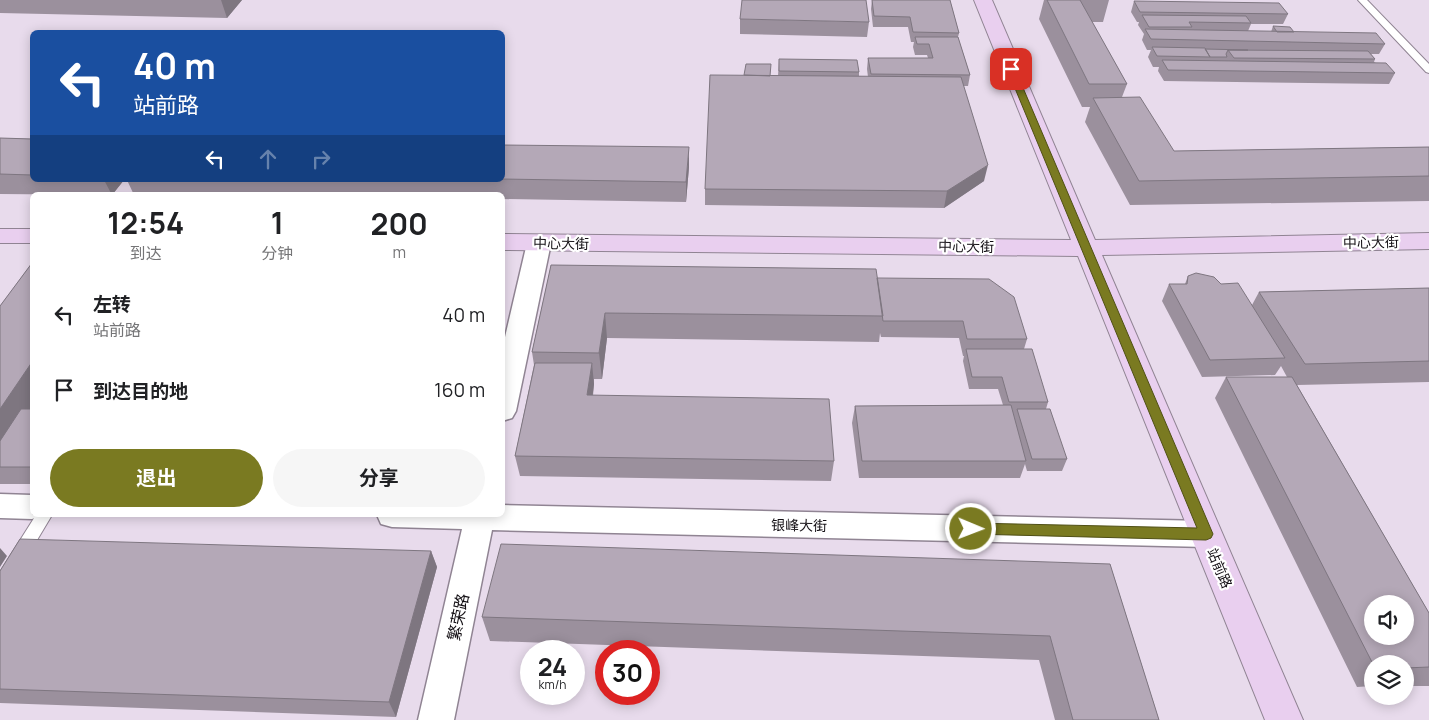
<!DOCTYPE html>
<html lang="zh">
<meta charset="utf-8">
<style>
body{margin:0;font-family:Manrope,"Noto Sans SC",sans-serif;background:#f6f6f6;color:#202124;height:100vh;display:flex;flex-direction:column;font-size:19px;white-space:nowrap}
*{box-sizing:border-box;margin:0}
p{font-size:16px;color:#757577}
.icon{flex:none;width:28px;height:28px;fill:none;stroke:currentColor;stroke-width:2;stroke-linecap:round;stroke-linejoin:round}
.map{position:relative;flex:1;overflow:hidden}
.panel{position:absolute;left:30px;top:192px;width:475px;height:325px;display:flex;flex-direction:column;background:#fff;border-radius:8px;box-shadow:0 2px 12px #0003}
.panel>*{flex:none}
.guide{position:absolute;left:30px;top:30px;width:475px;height:152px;border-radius:8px;box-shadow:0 2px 12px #0003;background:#1a4fa0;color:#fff;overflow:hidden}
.fabs{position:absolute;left:1364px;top:595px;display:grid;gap:10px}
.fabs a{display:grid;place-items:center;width:50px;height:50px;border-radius:50%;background:#fff;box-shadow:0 2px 12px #0003;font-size:25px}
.speed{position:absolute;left:520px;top:640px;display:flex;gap:10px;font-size:25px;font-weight:700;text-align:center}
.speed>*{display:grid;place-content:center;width:65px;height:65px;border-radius:50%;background:#fff;box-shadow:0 2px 12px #0003;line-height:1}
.speed small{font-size:12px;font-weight:400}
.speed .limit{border:8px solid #d22;background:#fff;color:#111}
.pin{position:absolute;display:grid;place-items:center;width:42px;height:42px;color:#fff;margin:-21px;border-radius:10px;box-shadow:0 2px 8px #0006}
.me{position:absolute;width:55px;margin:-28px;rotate:91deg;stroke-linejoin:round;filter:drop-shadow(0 0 4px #0008)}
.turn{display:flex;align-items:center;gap:18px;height:105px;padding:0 20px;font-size:22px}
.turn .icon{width:65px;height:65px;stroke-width:2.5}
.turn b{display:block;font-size:35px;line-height:42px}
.lanes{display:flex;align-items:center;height:48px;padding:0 20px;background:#0003;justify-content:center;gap:25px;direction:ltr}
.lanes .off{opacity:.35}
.eta{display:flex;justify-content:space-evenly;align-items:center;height:85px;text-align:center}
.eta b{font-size:30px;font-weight:700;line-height:35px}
.cta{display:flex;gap:10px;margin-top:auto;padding:10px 20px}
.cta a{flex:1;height:58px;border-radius:30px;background:#7a7a21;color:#fff;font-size:20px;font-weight:700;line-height:58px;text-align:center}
.cta a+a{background:#f6f6f6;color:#202124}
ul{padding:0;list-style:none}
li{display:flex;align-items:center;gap:15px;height:75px;padding:0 20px}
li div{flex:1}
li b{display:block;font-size:19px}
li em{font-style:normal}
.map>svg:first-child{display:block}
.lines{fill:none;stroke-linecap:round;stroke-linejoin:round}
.lane-casing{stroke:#908493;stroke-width:2}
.street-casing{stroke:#908493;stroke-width:3}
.secondary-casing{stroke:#908493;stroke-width:2}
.lane{fill:#fff;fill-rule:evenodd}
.street{fill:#fff;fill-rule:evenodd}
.secondary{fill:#e9cfef;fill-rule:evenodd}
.wall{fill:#9b909d}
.shaded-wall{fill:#7e7680}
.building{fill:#b4a8b7;stroke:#7e7680;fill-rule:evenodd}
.route{fill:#7a7a21;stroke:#4f4f15}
.labels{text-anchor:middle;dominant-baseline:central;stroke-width:4.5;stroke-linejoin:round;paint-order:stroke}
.street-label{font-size:14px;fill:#130f14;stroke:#fff}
.near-street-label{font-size:16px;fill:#130f14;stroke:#fff}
</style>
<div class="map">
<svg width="1429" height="720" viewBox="0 0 1429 720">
<rect width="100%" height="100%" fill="#e8dbec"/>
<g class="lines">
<defs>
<path id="lane" d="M1358,0h9l62,64v9l-3,-1z
M36,515h16l-46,77 -6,2v-22z"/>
<path id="street" d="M539,236l8,2 4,5 -35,168 -4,7 -10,3v-71l25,-107 4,-5z
M0,494l32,1v20h11l-11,4 -32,-1z
M502,505l704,16 11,4 4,9 -4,9 -11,4 -714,-17 -38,190h-36l44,-191 -70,-2 -11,-3 -4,-9h125z"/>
<path id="secondary" d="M974,0h18l103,240 334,-7v16l-327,6 201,465h-38l-187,-464 -576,-6v-16l569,6z
M0,229h32v14h-32z"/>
</defs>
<use href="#lane" class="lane-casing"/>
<use href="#street" class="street-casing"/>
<use href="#secondary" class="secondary-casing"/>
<use href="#lane" class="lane"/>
<use href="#street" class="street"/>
<use href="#secondary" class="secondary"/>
</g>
<path class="wall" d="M0,0h242l-15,18 -227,-5z
M872,0h78l9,33 -1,4 12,38 -2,11h-5l21,95 -40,27 -239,-3v-16l65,-113h8l1,-17 80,13v4l9,1 -1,-8 1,-11h60l-1,-3h-12l-2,-8 1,-5h-3l-3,-15h-35l-2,-18z
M1044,0h65l-6,22h-11l35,62 -5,13 52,54 255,-4v54l-299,4 -45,-83 5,-15h-8l-43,-88z
M1134,1l154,13 -5,10h-32l-3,7 23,1 2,-6 21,6 91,12 -6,10h-8l4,5 -1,3 21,11 -6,11 -225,-3 -6,-10 1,-4h-6l-5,-10 3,-7h-4l-5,-10 2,-6 -6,-9 1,-3h-2l-6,-10z
M740,19l129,3 -2,15 -127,-3z
M0,138l32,1v41h92l-12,15 -112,-1z
M502,145l187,22 -3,35 -184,-3v-4h-368l-7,-15h375z
M32,263v221h-32v-178z
M551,265l326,13 150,61 -3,10 24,53 -2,7 21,50 -5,12h-35l-2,-7 -5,14h-161l-7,-55 3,-17 148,-1 -5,-16h-29l-6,-28 1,-5h-1l-4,-18 -78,-1 -1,-4 -1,9 -272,-4 -5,41h-8v5l-1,12 241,65 -3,20 -311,-5 -5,-20 19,-91 -2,-13z
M1188,276l33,8 31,21 7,-13 170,-4v94l-132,3 132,228v73h-24v-22h-33v22l-15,1 -142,-289 11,-21h61l-6,-11 -6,9 -73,2 -40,-76 7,-17h16z
M431,551l6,16 -41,150 -396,-14v-132z
M1110,564l49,156h-104l-16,-60 -549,-19 -8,-24z"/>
<path class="shaded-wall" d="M221,0h21l-15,18z
M689,147v20l-3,35v-20z
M988,165l-4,16 -40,27 3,-17z
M104,180h20l-12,15z
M605,313l2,25 -5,41 -3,-26z
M32,362v52l-32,33v-38z
M592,363l2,21 -4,32 -3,-21z
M0,548l7,8 -7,11z
M431,551l6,16 -41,150 -7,-15z"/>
<path class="building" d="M742,0h124l3,22 -129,-3z
M872,0h78l9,33 -46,-1 -3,-15 -36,-1z
M1047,0h33l47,84h-38z
M1134,1l145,2 9,11 -148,-2z
M1142,15l104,1 5,7 -62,-1 3,5h-43z
M1273,26l17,1 4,5h-17z
M1145,29l231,4 9,11 -234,-5z
M915,37h43l12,38 -99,-1 -3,-16h65l-4,-14h-12z
M1152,47l53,1 5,9 -53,-1z
M1205,49l42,1h1h-20l-2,4 1,3h-17z
M1228,50l140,1 7,8 -141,-1z
M779,59l78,1 2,12 -80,-1z
M1162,60l224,3 9,10 -227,-3z
M746,64h25l-1,12 -26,-1z
M710,75l251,2 27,88 -41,26 -242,-2z
M1140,97l34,54 255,-4v29l-290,5 -46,-83z
M0,138l32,1v36l-32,-1z
M502,145l187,2 -3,35 -184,-3z
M32,263v99l-32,47v-103z
M551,265l325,4 7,47 -278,-3 -6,40 -67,-1z
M1196,273l18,4 7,7 17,-1 47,75 -75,2 -41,-76h18l1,-8z
M877,278l112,1 25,18 13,42h-60l-4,-18h-80z
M1429,288v73l-124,3 -46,-72z
M966,349h66l16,53h-39l-7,-25h-30z
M535,363h57l-5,32 242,4 5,62 -319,-5z
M1226,377h66l137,236v54l-24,1v-4h-32zM1372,604h33v32h-33z
M1011,405l15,56h-164l-7,-55z
M21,409h11v58h-32v-26z
M1017,409h33l17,50h-35z
M20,539l411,12 -42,151 -389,-13v-118z
M501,544l609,20 49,156h-86l-23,-84 -568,-19z"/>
<path class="route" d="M1008,67l7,2 198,465 -2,4 -5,2 -235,-6 -5,-1 -2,-4 2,-4 5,-2 226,5 -190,-459z"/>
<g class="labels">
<g class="street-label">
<text transform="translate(1371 242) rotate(-1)">中心大街</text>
<text transform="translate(561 243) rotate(1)">中心大街</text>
<text transform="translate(966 246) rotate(1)">中心大街</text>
<text transform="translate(799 525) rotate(1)">银峰大街</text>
<text transform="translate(1220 568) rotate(67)">站前路</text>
</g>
<g class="near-street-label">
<text transform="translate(458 617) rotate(-78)">繁荣路</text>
</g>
</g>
</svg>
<div class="fabs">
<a><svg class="icon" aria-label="sound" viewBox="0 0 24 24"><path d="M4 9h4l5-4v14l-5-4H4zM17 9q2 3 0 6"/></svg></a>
<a><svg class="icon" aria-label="layers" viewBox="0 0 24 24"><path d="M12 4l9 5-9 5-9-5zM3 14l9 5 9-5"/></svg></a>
</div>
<div class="speed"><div>24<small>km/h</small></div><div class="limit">30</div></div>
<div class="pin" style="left:1011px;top:69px;background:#d93025"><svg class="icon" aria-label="arrive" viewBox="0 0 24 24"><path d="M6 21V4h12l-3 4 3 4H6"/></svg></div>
<svg class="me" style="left:971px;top:529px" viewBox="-20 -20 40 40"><circle r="17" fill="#7a7a21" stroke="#fff" stroke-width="3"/><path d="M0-11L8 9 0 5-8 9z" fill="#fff"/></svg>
<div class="guide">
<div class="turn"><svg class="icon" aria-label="left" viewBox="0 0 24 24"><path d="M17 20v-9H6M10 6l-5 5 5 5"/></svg><div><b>40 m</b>站前路</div></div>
<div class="lanes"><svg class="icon" aria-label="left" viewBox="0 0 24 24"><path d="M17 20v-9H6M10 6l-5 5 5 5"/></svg><svg class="icon off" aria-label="ahead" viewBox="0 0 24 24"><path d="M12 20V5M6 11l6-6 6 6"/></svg><svg class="icon off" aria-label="right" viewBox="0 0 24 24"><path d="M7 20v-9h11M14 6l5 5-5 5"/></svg></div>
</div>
<section class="panel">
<div class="eta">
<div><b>12:54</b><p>到达</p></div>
<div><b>1</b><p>分钟</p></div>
<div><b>200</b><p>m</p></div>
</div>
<ul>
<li><svg class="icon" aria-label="left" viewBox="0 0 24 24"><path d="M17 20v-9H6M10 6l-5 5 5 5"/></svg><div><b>左转</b><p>站前路</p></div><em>40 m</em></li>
<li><svg class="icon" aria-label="arrive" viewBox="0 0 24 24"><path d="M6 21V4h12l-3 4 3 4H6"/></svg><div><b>到达目的地</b></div><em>160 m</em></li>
</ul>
<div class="cta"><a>退出</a><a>分享</a></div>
</section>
</div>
